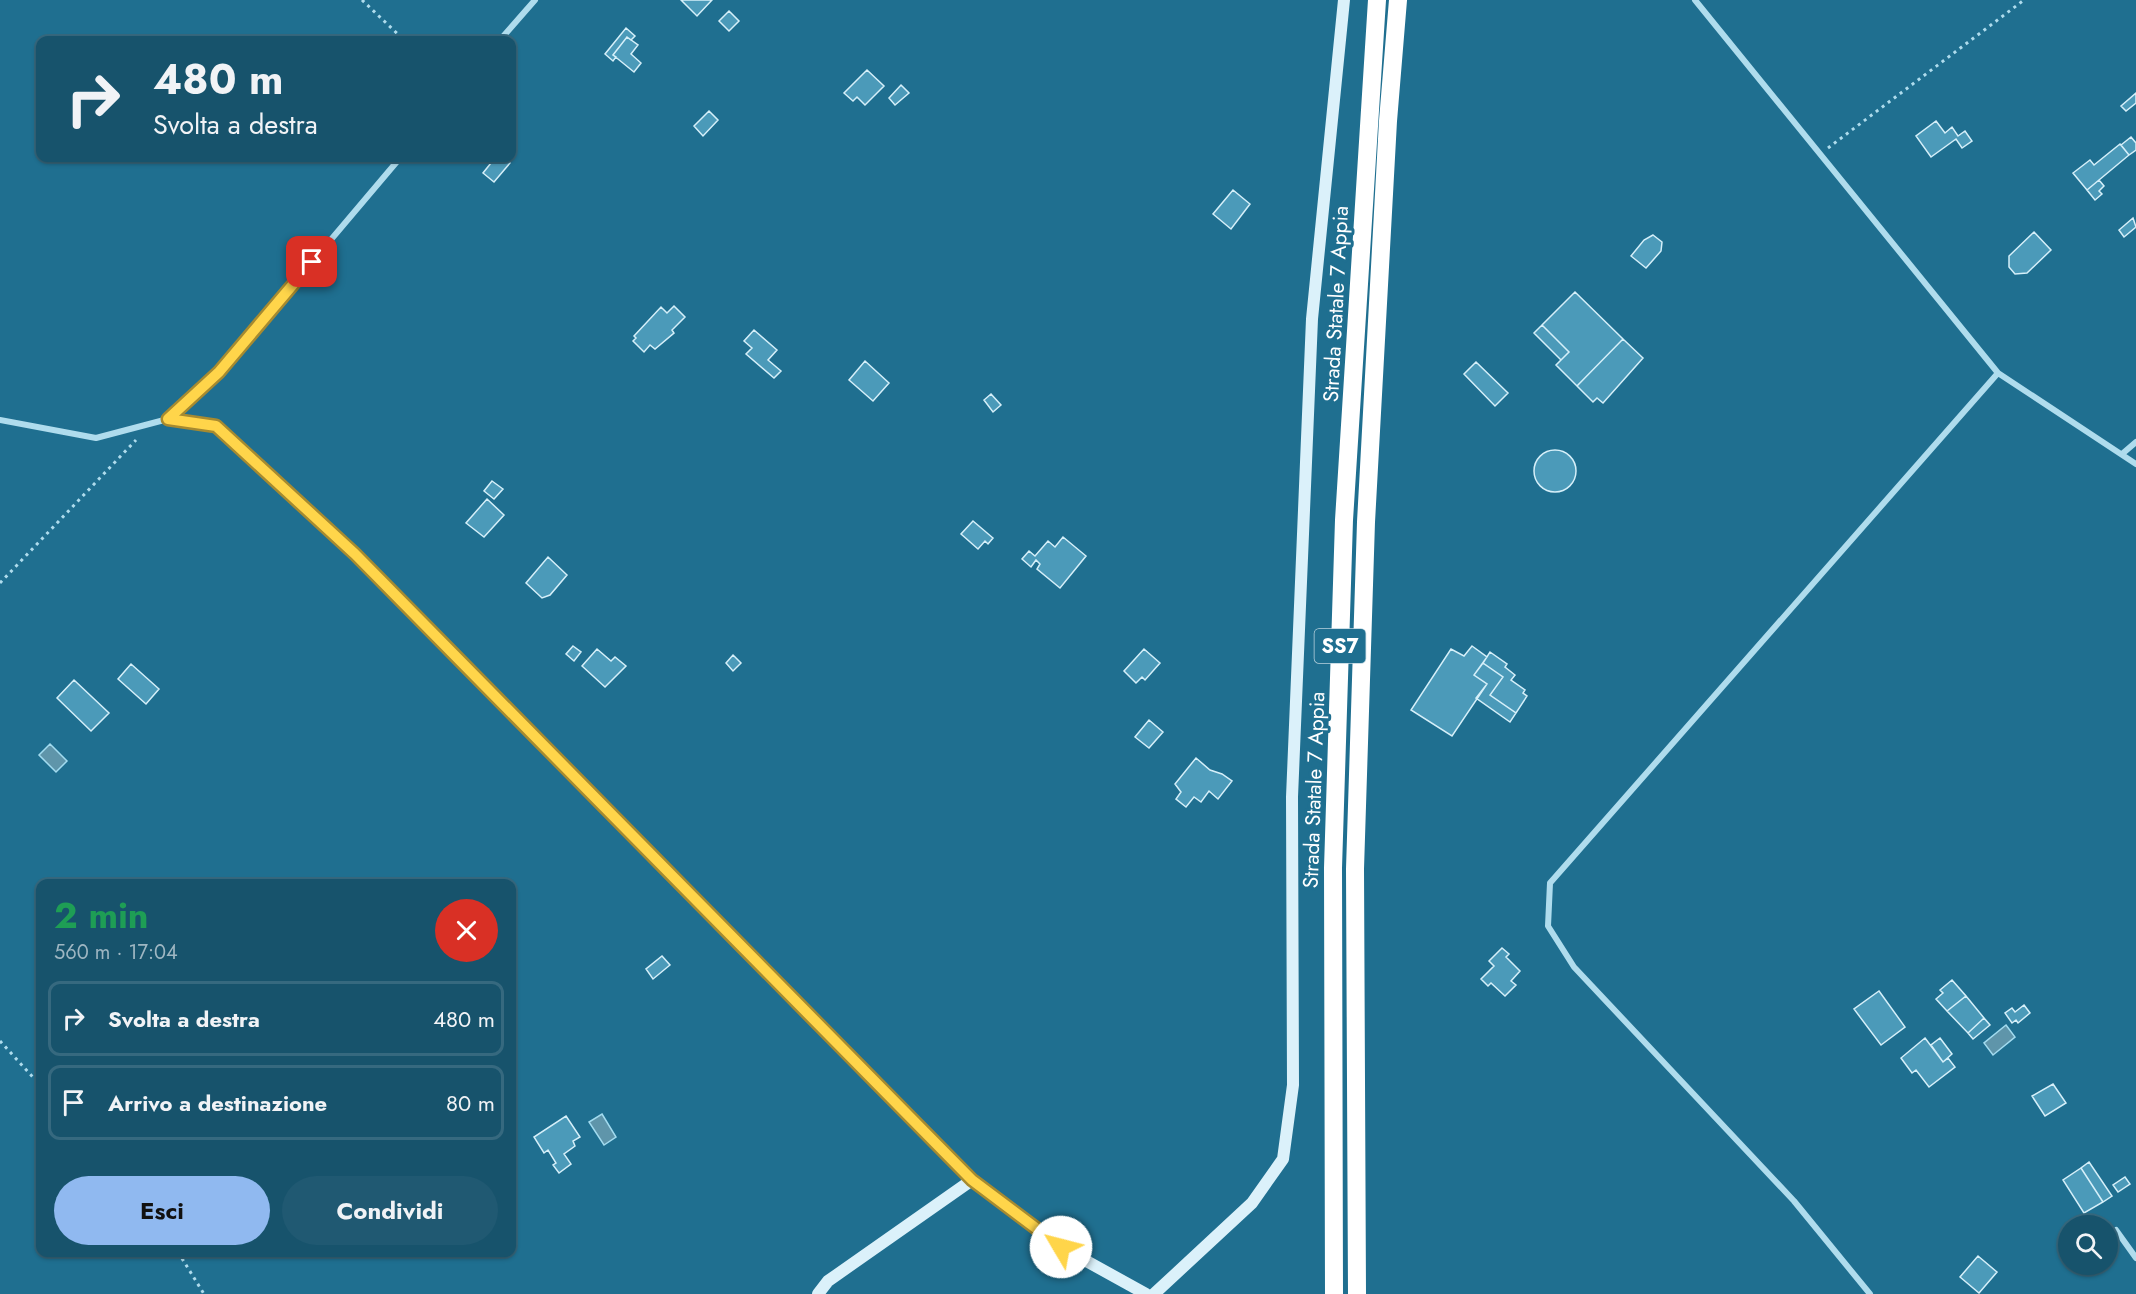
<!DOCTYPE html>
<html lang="it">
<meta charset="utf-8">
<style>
body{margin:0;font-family:Jost,sans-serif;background:#205972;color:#f1f3f6;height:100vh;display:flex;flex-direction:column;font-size:22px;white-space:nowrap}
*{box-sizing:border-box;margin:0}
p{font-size:20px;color:#9eb6c2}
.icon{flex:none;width:33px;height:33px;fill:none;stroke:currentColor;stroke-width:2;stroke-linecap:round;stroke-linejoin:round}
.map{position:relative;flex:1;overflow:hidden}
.details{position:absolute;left:36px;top:879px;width:480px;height:378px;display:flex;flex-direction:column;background:#17536c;border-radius:12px;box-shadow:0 2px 4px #0004,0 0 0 2px #36697f}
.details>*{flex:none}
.top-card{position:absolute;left:36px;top:36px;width:480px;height:126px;border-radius:12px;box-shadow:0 2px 4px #0004,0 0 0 2px #36697f;background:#17536c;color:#f1f3f6;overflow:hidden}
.controls{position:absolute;left:2058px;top:1215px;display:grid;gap:12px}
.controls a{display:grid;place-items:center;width:60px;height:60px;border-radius:50%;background:#17536c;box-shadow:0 2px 4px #0004,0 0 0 2px #36697f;font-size:30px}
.pin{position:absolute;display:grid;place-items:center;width:51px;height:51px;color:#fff;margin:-26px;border-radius:12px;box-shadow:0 3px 9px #0006}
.me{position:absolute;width:66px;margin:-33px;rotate:307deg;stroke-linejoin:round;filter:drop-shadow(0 0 4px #0008)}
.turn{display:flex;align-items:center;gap:21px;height:126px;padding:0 18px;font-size:27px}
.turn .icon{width:78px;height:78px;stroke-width:2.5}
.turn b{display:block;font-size:42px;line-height:51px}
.round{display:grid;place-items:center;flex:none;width:63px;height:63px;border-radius:32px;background:#205972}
.overview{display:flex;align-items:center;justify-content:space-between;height:102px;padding:0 18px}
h1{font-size:36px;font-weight:700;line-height:45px;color:#1e9e55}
.cta{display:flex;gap:12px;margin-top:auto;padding:12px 18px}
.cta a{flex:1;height:69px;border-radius:36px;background:#90b9f0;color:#111;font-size:24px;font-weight:700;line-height:69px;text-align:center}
.cta a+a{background:#205972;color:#f1f3f6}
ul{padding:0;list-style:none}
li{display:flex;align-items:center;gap:18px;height:75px;margin:0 12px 9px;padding:0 6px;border:3px solid #36697f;border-radius:12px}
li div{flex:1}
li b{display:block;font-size:22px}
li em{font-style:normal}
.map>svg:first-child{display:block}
.water{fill:#5f95aa;stroke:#a2dbef;stroke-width:1.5}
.building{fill:#4b9ab9;stroke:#d5eff9;stroke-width:1.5}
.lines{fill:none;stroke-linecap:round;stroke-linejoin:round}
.path{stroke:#afdced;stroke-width:3;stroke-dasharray:3 4.5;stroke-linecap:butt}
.street{stroke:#afdced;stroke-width:6}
.secondary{stroke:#dbf1fa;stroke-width:12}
.highway{stroke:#fff;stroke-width:18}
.route-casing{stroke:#a68a30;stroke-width:15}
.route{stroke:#ffd54a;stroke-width:10}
.labels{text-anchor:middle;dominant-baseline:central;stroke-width:6;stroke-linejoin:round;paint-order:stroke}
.shield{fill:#1f6f90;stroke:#bcd4de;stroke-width:1.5}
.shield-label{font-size:20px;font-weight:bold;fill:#fff}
.street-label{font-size:21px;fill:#fff;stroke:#1f6f90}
</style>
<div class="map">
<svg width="2136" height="1294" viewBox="0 0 2136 1294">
<rect width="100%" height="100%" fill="#1f6f90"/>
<path class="water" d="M50,744l17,17 -11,11 -17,-17z
M2006,1025l9,12 -22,18 -9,-12z
M602,1114l14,23 -12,8 -15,-23z"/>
<path class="building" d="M681,0h31l-15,16z
M729,11l10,10 -10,10 -10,-10z
M626,28l9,8 -4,4 -4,-3 -14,18 3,2 -3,4 -8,-7z
M627,37l11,8 -7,9 10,9 -7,9 -21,-17z
M867,70l17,16 -19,19 -8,-8 -4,4 -9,-8z
M901,85l8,8 -14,12 -6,-7z
M2136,93v10l-10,8 -5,-5z
M709,111l9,9 -15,16 -9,-10z
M1936,121l9,12 7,-6 6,9 7,-5 7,10 -10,7 -6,-9 -25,18 -15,-21z
M2131,137l5,6v7l-7,5 -8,-10z
M2120,144l9,11 -42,35 -14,-17 17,-13 4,5z
M495,158h8l7,5 -16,19 -11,-9z
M2099,180l5,6 -5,5 3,3 -7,6 -8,-10z
M1233,190l17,14 -19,25 -18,-15z
M2133,218l3,9 -12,10 -5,-7z
M2034,232l17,18 -24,23 -12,1 -6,-7v-11z
M1653,235l9,7 -1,9 -15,17 -15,-12 13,-16z
M1575,292l48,47 -46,47 -21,-21 13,-13 -27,-27z
M674,306l11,11 -13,13 2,3 -19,16 -5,-4 -6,7 -11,-11 3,-3 -2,-2 27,-29 6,6z
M1542,325l27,27 -8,8 -27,-27z
M754,330l23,20 -9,10 13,11 -7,7 -28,-24 6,-6 -8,-7z
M1623,339l20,19 -40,45 -6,-5 -4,4 -16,-16z
M865,361l24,22 -16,18 -24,-21z
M1476,362l32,31 -13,13 -31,-32z
M991,394l10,11 -8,7 -9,-12z
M1534 471a21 21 0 1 1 42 0a21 21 0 1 1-42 0Z
M492,481l11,8 -9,10 -10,-8z
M487,499l17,16 -20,22 -18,-14z
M973,521l20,17 -5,6 -3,-3 -7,8 -17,-15z
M1063,537l23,19 -26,32 -23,-19 3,-5 -4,-4 -5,7 -9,-8 7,-8 6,5 13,-15 7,6z
M548,557l19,18 -17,20 -8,3 -16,-15z
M573,646l8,6 -7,9 -8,-7z
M1472,646l15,11 -13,18 13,9 -35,52 -41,-26 40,-61 13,7z
M597,649l14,12 4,-4 11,9 -21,21 -23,-21z
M1144,649l16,14 -15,17 -3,-3 -6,6 -12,-12z
M1490,652l17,12 -2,3 10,8 -4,5 14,10 -2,3 4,3 -11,17 -26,-18 13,-18 -20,-14z
M733,655l8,8 -8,8 -7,-8z
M1483,663l20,14 -13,18 26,18 -6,9 -34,-24 11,-14 -13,-9z
M131,664l28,25 -13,15 -28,-25z
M74,680l35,33 -18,18 -34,-33z
M1149,720l14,12 -14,16 -14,-11z
M1196,758l14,12 12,4 10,7 -14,18 -9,-8 -8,11 -7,-5 -8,10 -10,-8 5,-7 -6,-8z
M1502,948l7,6 -3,3 14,14 -9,10 5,4 -11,11 -14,-13 -3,3 -7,-7 13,-13 -5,-5z
M662,956l8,9 -17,14 -7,-10z
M1952,980l14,16 -19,15 -11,-12 7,-6 -3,-3z
M1879,991l26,36 -24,18 -27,-36z
M1966,996l18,22 -16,15 -21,-22z
M2024,1005l6,8 -12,10 -2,-3 -4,3 -7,-10 7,-5 3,4z
M1984,1018l6,7 -17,14 -5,-6z
M1925,1038l18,24 5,-4 7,9 -26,20 -13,-17 -4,3 -11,-15z
M1940,1038l12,16 -9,8 -12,-17z
M2053,1084l13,19 -21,13 -13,-20z
M566,1116l14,21 -7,4 2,5 -11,8 7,10 -12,9 -6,-8 3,-2 -8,-13 -4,3 -10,-16z
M2089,1162l23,34 -9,6 -22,-34z
M2081,1168l22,34 -19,11 -21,-33z
M2125,1177l5,7 -12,8 -5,-7z
M1978,1256l19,16 -18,21 -19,-16z"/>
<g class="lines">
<path class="path" d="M362,0l42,40
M1828,148l196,-148
M0,583l136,-143
M0,1041l40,44
M178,1252l26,42"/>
<path class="street" d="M1695,0l303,373 138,91
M500,40l35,-40
M168,419l48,7 139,128 617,626
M0,420l96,18 72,-19 51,-47 181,-214
M2122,454l14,-12
M2116,1230l20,28
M1870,1294l-76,-93 -220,-234 -26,-41 2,-43 448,-510"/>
<path class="secondary" d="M818,1294l10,-13 144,-101 89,67 85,47
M1154,1294l98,-91 31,-44 10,-74 -1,-288 20,-478 32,-319"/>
<path class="highway" d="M1334,1294l-1,-426 11,-348 33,-520
M1357,1294l-2,-425 11,-347 22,-401 10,-121"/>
</g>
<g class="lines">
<defs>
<path id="route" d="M312,262l-93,110 -51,47 48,7 139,128 617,626 89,67"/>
</defs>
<use href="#route" class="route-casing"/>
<use href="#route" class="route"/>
</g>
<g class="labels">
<rect class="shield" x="1314.5" y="629" width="51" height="34" rx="4.5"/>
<g class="shield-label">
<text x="1340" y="646">SS7</text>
</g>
<g class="street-label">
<text transform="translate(1336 304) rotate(-87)">Strada Statale 7 Appia</text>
<text transform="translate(1314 790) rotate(-88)">Strada Statale 7 Appia</text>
</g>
</g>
</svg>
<div class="controls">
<a><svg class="icon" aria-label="search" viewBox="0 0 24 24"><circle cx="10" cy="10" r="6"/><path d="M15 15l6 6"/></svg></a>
</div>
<div class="pin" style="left:312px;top:262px;background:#d93025"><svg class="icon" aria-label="arrive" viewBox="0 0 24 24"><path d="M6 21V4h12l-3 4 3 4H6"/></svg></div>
<svg class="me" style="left:1061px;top:1247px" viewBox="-20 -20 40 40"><circle r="19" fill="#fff"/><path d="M0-13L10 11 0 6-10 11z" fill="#ffd54a"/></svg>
<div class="top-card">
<div class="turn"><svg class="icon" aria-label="right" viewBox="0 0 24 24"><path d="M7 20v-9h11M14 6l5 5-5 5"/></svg><div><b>480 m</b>Svolta a destra</div></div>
</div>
<section class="details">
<div class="overview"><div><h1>2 min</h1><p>560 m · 17:04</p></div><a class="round" style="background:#d93025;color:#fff"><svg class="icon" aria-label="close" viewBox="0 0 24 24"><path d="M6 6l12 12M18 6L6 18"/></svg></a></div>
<ul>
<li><svg class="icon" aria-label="right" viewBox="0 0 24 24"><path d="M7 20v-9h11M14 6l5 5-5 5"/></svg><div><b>Svolta a destra</b></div><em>480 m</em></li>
<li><svg class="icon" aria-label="arrive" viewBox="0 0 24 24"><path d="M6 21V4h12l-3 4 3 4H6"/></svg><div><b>Arrivo a destinazione</b></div><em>80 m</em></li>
</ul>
<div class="cta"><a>Esci</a><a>Condividi</a></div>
</section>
</div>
